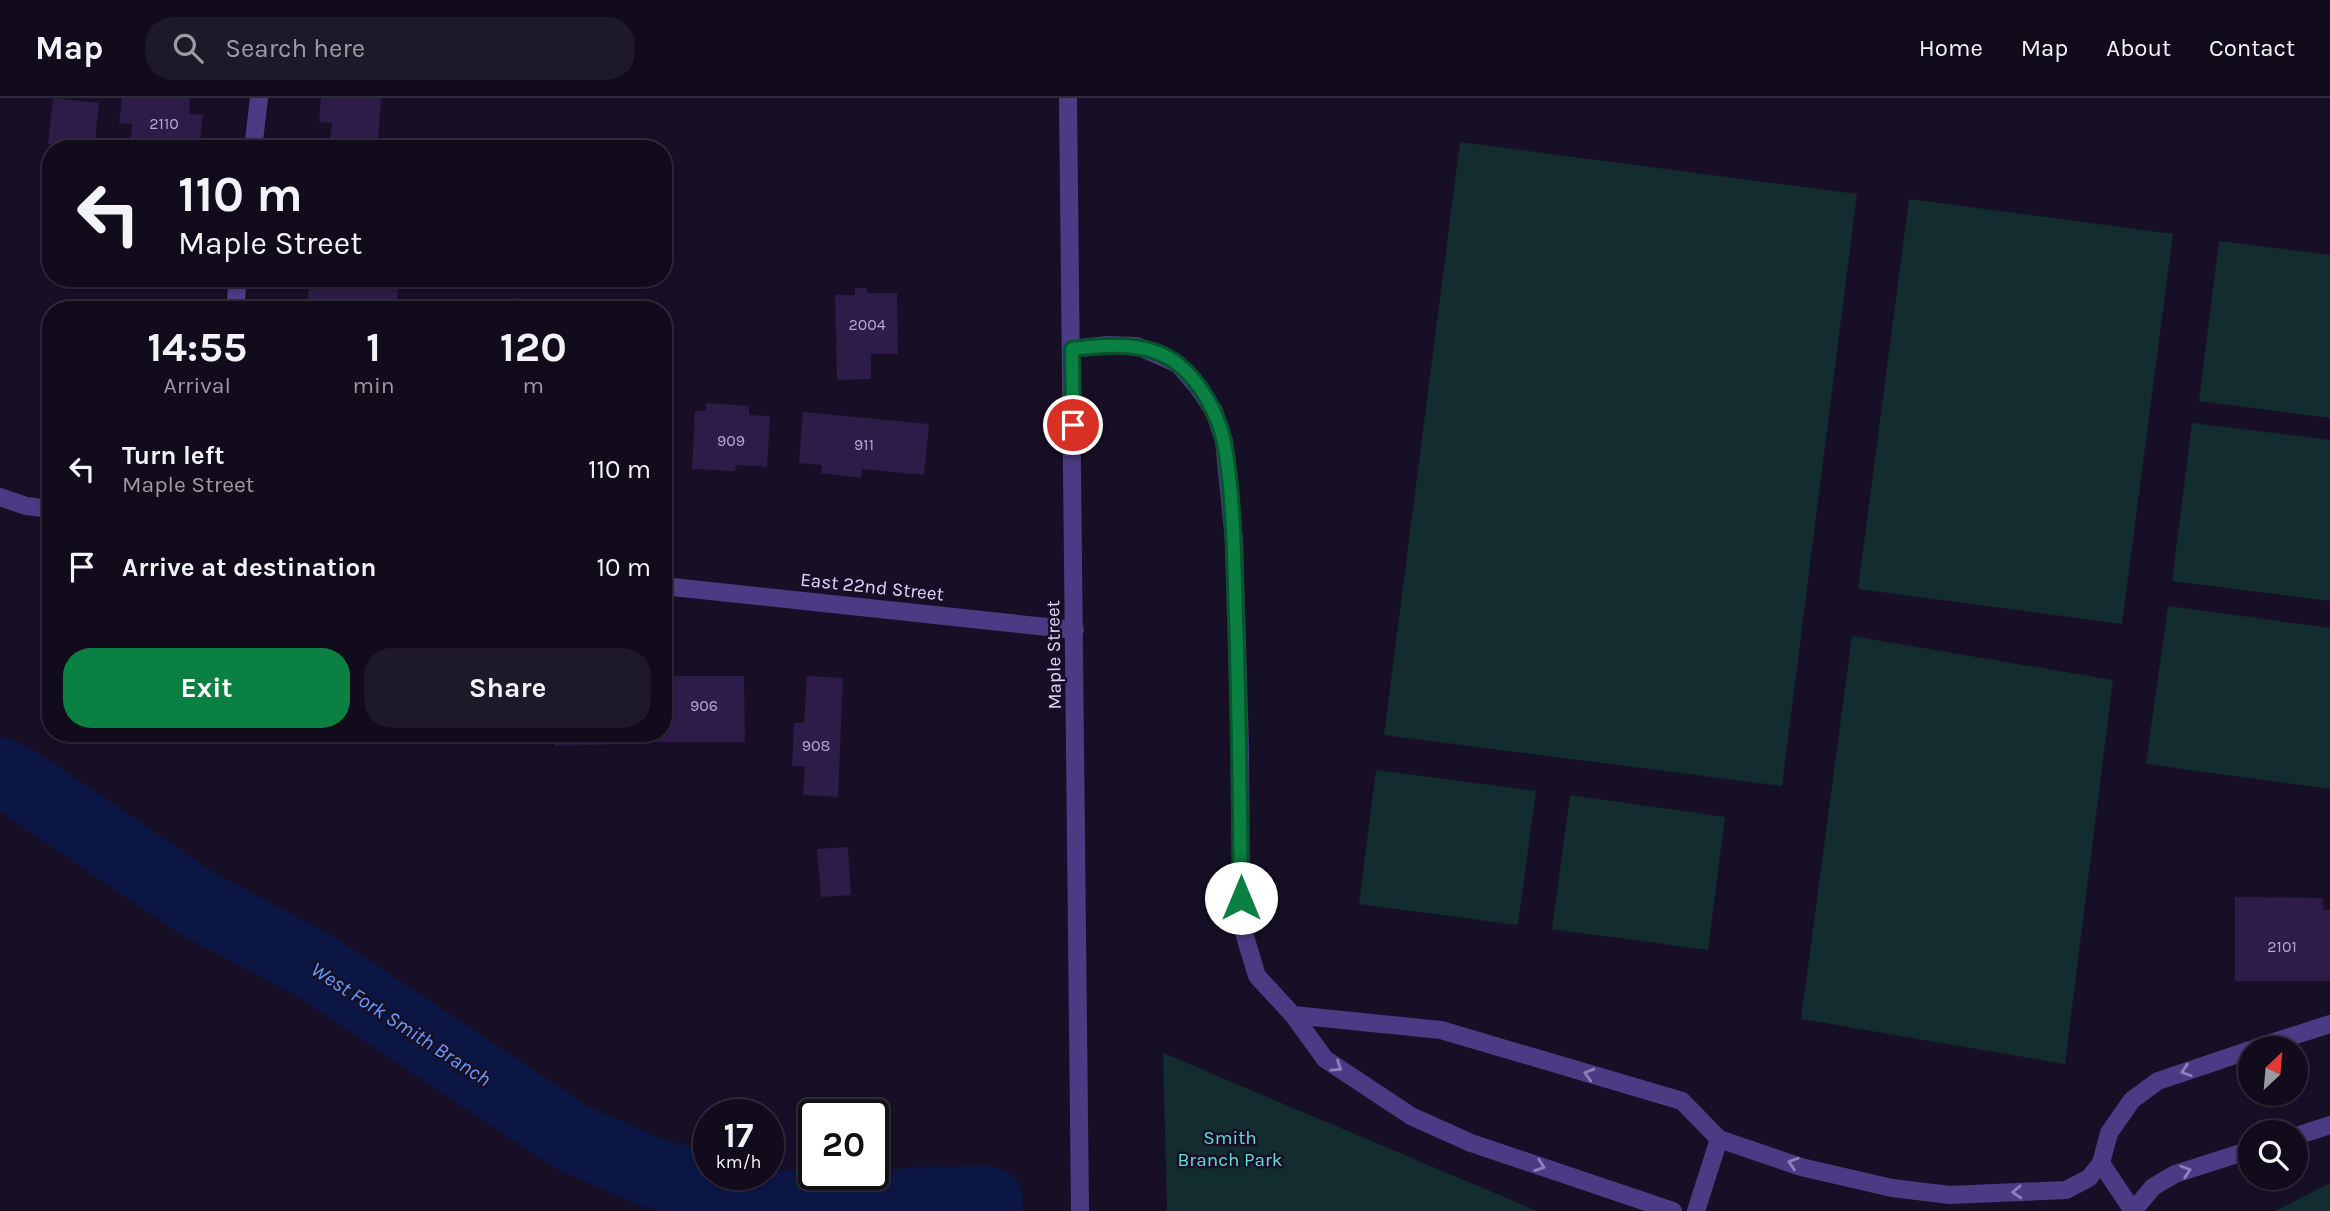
<!DOCTYPE html>
<style>
body{margin:0;font-family:Karla,sans-serif;background:#1e1929;color:#f1f3f6;height:100vh;display:flex;flex-direction:column;font-size:26px;white-space:nowrap}
*{box-sizing:border-box;margin:0}
p{font-size:23px;color:#9c9ba3}
.icon{flex:none;width:38px;height:38px;fill:none;stroke:currentColor;stroke-width:2;stroke-linecap:round;stroke-linejoin:round}
.map{position:relative;flex:1;overflow:hidden}
.drawer{position:absolute;left:42px;top:203px;width:630px;height:441px;display:flex;flex-direction:column;background:#110b1c;border-radius:28px;box-shadow:0 2px 5px #0004,0 0 0 2px #302b3b}
.drawer>*{flex:none}
.hud{position:absolute;left:42px;top:42px;width:630px;height:147px;border-radius:28px;box-shadow:0 2px 5px #0004,0 0 0 2px #302b3b;background:#110b1c;color:#f1f3f6;overflow:hidden}
.needle{width:46px;rotate:26deg}
.buttons{position:absolute;left:2238px;top:938px;display:grid;gap:14px}
.buttons a{display:grid;place-items:center;width:70px;height:70px;border-radius:50%;background:#110b1c;box-shadow:0 2px 5px #0004,0 0 0 2px #302b3b;font-size:35px}
.speed{position:absolute;left:693px;top:1001px;display:flex;gap:14px;font-size:35px;font-weight:700;text-align:center}
.speed>*{display:grid;place-content:center;width:91px;height:91px;border-radius:50%;background:#110b1c;box-shadow:0 2px 5px #0004,0 0 0 2px #302b3b;line-height:1}
.speed small{font-size:18px;font-weight:400}
.speed .limit{border:4px solid #111;border-radius:10px;background:#fff;color:#111}
.pin{position:absolute;display:grid;place-items:center;width:60px;height:60px;color:#fff;margin:-30px;border:4px solid #fff;border-radius:50%;box-shadow:0 2px 7px #0007}
.me{position:absolute;width:77px;margin:-38px;rotate:0deg;stroke-linejoin:round;filter:drop-shadow(0 0 5px #0008)}
.turn{display:flex;align-items:center;gap:24px;height:147px;padding:0 21px;font-size:32px}
.turn .icon{width:91px;height:91px;stroke-width:2.5}
.turn b{display:block;font-size:49px;line-height:60px}
.eta{display:flex;justify-content:space-evenly;align-items:center;height:119px;text-align:center}
.eta b{font-size:42px;font-weight:700;line-height:49px}
.cta{display:flex;gap:14px;margin-top:auto;padding:14px 21px}
.cta a{flex:1;height:80px;border-radius:28px;background:#0b8043;color:#fff;font-size:28px;font-weight:700;line-height:80px;text-align:center}
.cta a+a{background:#1e1929;color:#f1f3f6}
ul{padding:0;list-style:none}
li{display:flex;align-items:center;gap:21px;height:98px;padding:0 21px}
li div{flex:1}
li b{display:block;font-size:26px}
li em{font-style:normal}
header{display:flex;align-items:center;gap:42px;box-sizing:border-box;height:98px;padding:0 35px;background:#110b1c;border-bottom:2px solid #302b3b}
header strong{font-size:33px}
nav{display:flex;gap:38px;margin-inline-start:auto;font-size:24px}
.search{width:490px;height:63px;background:#1e1929;display:flex;align-items:center;gap:18px;box-sizing:border-box;padding:0 24px;border-radius:28px;color:#9c9ba3;font-size:26px}
.map>svg:first-child{display:block}
.green{fill:#132c30}
.lines{fill:none;stroke-linecap:round;stroke-linejoin:round}
.river{stroke:#0b1644;stroke-width:70}
.building{fill:#2c1c47}
.service{stroke:#4b3b84;stroke-width:18}
.minor{stroke:#4b3b84;stroke-width:18}
.tertiary{stroke:#4b3b84;stroke-width:18}
.oneway{stroke:#8e80bb}
.route-casing{stroke:#07532c;stroke-width:18}
.route{stroke:#0b8043;stroke-width:12}
.labels{text-anchor:middle;dominant-baseline:central;stroke-width:5;stroke-linejoin:round;paint-order:stroke}
.number-label{font-size:16px;fill:#b4a7d0}
.street-label{font-size:19px;fill:#e1d5fe;stroke:#170f26}
.park-label{font-size:19px;fill:#61dfd5;stroke:#170f26}
.water-label{font-size:21px;font-style:italic;fill:#649cfd;stroke:#170f26}
</style>
<header>
<strong>Map</strong>
<div class="search"><svg class="icon" aria-label="search" viewBox="0 0 24 24"><circle cx="10" cy="10" r="6"/><path d="M15 15l6 6"/></svg>Search here</div>
<nav><a>Home</a><a>Map</a><a>About</a><a>Contact</a></nav>
</header>
<div class="map">
<svg width="2330" height="1113" viewBox="0 0 2330 1113">
<rect width="100%" height="100%" fill="#170f26"/>
<path class="green" d="M1460,44l397,52 -75,592 -398,-51z
M1909,101l264,35 -51,390 -264,-35z
M2219,143l111,14v163l-131,-17z
M2192,325l138,17v161l-158,-20z
M2168,508l162,22v161l-184,-25z
M1852,538l261,44 -48,384 -264,-45z
M1376,672l160,21 -18,134 -159,-21z
M1570,697l155,22 -17,133 -156,-21z
M1163,955l374,158h-370z
M2330,1085v28h-55z"/>
<g class="lines">
<path class="river" d="M0,675l17,8 183,124 115,61 256,171 77,34 111,31 70,9
M865,1113l48,-9 75,-1"/>
</g>
<path class="building" d="M53,0l46,5 -5,46 -46,-5z
M122,0h68l-1,16 14,1 -4,34 -69,-6 2,-19 -13,-1z
M321,0h60l-3,45 -48,-4 2,-16 -13,-1z
M310,180h89l-3,32h-89z
M855,190h12v5h30l1,61h-27v25l-34,1 -2,-85h20z
M513,200l81,10v2h-82z
M706,305l43,3v9l21,1 -3,51 -31,-2 -1,6 -43,-2 3,-58h11z
M803,314l126,12 -5,51 -62,-6 -1,9 -40,-5 1,-8 -23,-2z
M663,578h81l1,66h-97v-9h15z
M807,578l36,2 -5,119 -35,-2 2,-29h-13l2,-43h10z
M554,635h76v11l-76,2z
M848,749l3,48 -30,2 -4,-48z
M2235,799l88,1v12h7v71h-95z"/>
<g class="lines">
<path class="service" d="M1071,251l37,-4 29,1 41,18 19,22 17,25 10,30 10,99 6,208 1,150 3,35 13,43 36,39 32,44 86,57 60,27 202,68
M1293,917l148,15 241,71 37,38 82,28 91,21 58,7 116,-5 23,-12 12,-15 8,-30 23,-33 26,-19 92,-31
M2255,950l75,-24
M2296,1038l34,-11
M2101,1065l32,48
M1696,1113l23,-72
M2133,1113l20,-24 22,-13 75,-24"/>
<path class="minor" d="M253,51l6,-51
M235,212l3,-32
M0,399l26,9 25,3
M663,488l412,44"/>
<path class="tertiary" d="M1068,0l12,1113"/>
</g>
<defs><path id="oneway-chevron" d="M-2-3.5L2.5 0L-2 3.5" fill="none" stroke-width="1.6" stroke-linecap="round" stroke-linejoin="round" transform="scale(1.75)"/></defs>
<g class="oneway">
<use href="#oneway-chevron" transform="translate(1337 969) rotate(34)"/>
<use href="#oneway-chevron" transform="translate(2186 973) rotate(162)"/>
<use href="#oneway-chevron" transform="translate(1589 976) rotate(-164)"/>
<use href="#oneway-chevron" transform="translate(1793 1065) rotate(-162)"/>
<use href="#oneway-chevron" transform="translate(1540 1068) rotate(19)"/>
<use href="#oneway-chevron" transform="translate(2186 1073) rotate(-18)"/>
<use href="#oneway-chevron" transform="translate(2017 1094) rotate(177)"/>
</g>
<g class="lines">
<defs>
<path id="route" d="M1073,327l-1,-76c35,-4 77,-9 107,16 22,18 39,49 45,77 10,55 10,118 12,175 3,94 4,187 5,281"/>
</defs>
<use href="#route" class="route-casing"/>
<use href="#route" class="route"/>
</g>
<g class="labels">
<g class="number-label">
<text x="164" y="25">2110</text>
<text x="867" y="226">2004</text>
<text x="731" y="342">909</text>
<text x="864" y="346">911</text>
<text x="704" y="607">906</text>
<text x="816" y="647">908</text>
<text x="2282" y="848">2101</text>
</g>
<g class="street-label">
<text transform="translate(872 489) rotate(6)">East 22nd Street</text>
<text transform="translate(1054 557) rotate(-91)">Maple Street</text>
</g>
<g class="park-label">
<text x="1230" y="1040">Smith<tspan x="1230" dy="22">Branch Park</tspan></text>
</g>
<g class="water-label">
<text transform="translate(401 926) rotate(33)">West Fork Smith Branch</text>
</g>
</g>
</svg>
<div class="buttons">
<a><svg class="needle" viewBox="-14 -14 28 28"><path d="M0-13l5 13h-10z" fill="#e53935"/><path d="M0 13l5-13h-10z" fill="#9c9ba3"/></svg></a>
<a><svg class="icon" aria-label="search" viewBox="0 0 24 24"><circle cx="10" cy="10" r="6"/><path d="M15 15l6 6"/></svg></a>
</div>
<div class="speed"><div>17<small>km/h</small></div><div class="limit">20</div></div>
<div class="pin" style="left:1073px;top:327px;background:#d93025"><svg class="icon" aria-label="arrive" viewBox="0 0 24 24"><path d="M6 21V4h12l-3 4 3 4H6"/></svg></div>
<svg class="me" style="left:1241px;top:800px" viewBox="-20 -20 40 40"><circle r="19" fill="#fff"/><path d="M0-13L10 11 0 6-10 11z" fill="#0b8043"/></svg>
<div class="hud">
<div class="turn"><svg class="icon" aria-label="left" viewBox="0 0 24 24"><path d="M17 20v-9H6M10 6l-5 5 5 5"/></svg><div><b>110 m</b>Maple Street</div></div>
</div>
<section class="drawer">
<div class="eta">
<div><b>14:55</b><p>Arrival</p></div>
<div><b>1</b><p>min</p></div>
<div><b>120</b><p>m</p></div>
</div>
<ul>
<li><svg class="icon" aria-label="left" viewBox="0 0 24 24"><path d="M17 20v-9H6M10 6l-5 5 5 5"/></svg><div><b>Turn left</b><p>Maple Street</p></div><em>110 m</em></li>
<li><svg class="icon" aria-label="arrive" viewBox="0 0 24 24"><path d="M6 21V4h12l-3 4 3 4H6"/></svg><div><b>Arrive at destination</b></div><em>10 m</em></li>
</ul>
<div class="cta"><a>Exit</a><a>Share</a></div>
</section>
</div>
